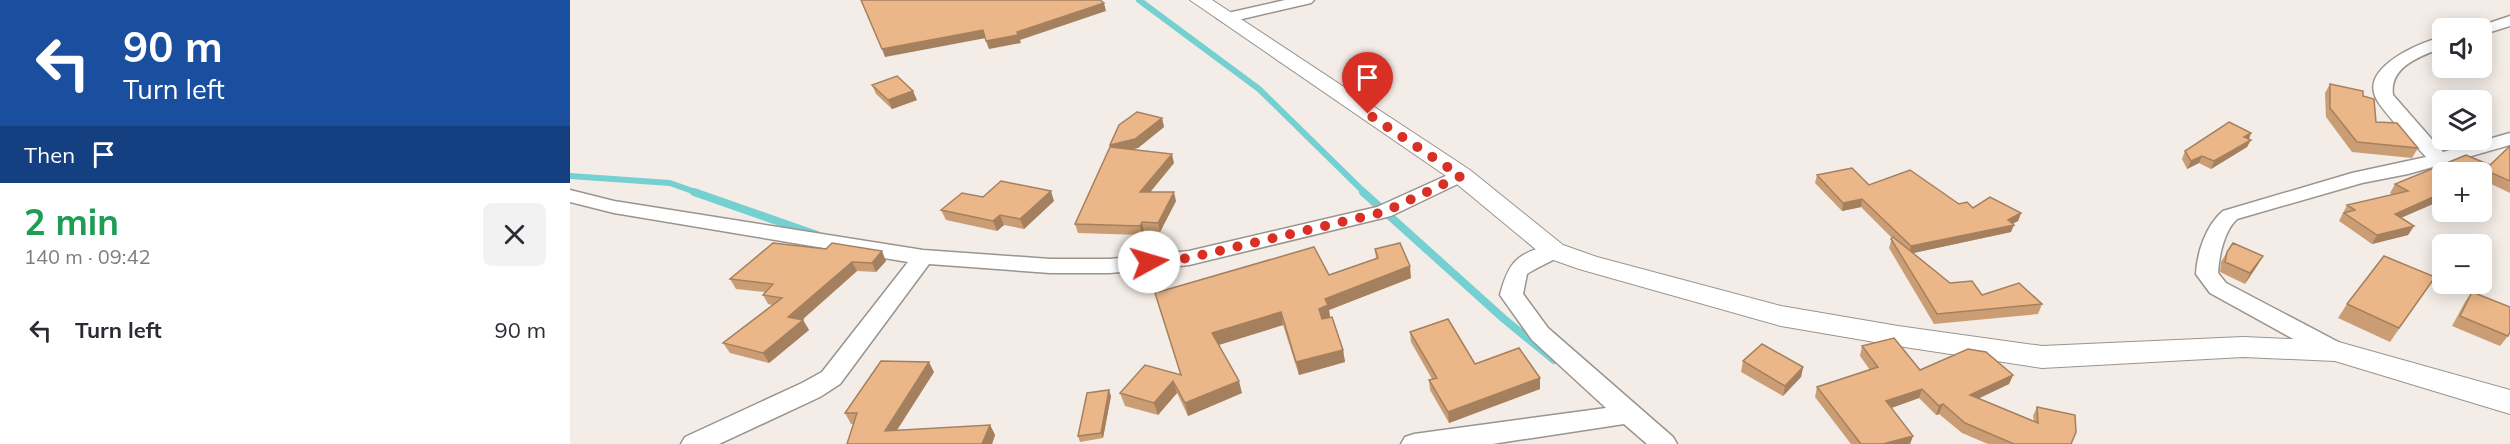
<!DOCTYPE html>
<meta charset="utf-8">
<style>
body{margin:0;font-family:Mulish,sans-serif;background:#f2f2f3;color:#2b2b33;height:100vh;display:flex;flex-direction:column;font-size:22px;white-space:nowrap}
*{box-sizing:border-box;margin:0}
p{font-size:20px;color:#7c7c81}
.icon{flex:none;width:33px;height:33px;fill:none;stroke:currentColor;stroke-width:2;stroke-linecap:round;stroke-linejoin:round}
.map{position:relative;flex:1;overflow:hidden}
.drawer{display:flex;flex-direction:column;background:#fff;width:570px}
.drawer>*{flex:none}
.top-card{background:#1a4fa0;color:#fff;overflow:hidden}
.buttons{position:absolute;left:1862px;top:18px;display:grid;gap:12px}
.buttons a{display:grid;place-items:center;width:60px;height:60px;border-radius:9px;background:#fff;box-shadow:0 3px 15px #0003;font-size:30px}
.pin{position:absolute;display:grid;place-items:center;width:51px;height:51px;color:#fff;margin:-62px -26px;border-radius:50% 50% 50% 0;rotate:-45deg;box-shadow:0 0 6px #0007}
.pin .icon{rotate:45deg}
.me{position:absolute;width:66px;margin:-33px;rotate:84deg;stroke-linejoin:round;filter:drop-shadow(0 0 4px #0008)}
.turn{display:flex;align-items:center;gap:21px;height:126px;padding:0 24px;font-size:27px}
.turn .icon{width:78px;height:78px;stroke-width:2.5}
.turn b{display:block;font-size:42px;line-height:51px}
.then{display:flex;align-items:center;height:57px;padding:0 24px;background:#0003;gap:12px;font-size:22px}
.round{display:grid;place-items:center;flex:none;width:63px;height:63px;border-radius:9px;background:#f2f2f3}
.summary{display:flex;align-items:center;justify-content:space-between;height:102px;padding:0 24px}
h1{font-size:36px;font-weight:700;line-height:45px;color:#1e9e55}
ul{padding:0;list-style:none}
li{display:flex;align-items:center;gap:18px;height:90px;padding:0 24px}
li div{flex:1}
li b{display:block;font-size:22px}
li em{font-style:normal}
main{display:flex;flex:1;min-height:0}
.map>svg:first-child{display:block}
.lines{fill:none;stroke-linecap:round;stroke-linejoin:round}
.stream-far1{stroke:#75d0d1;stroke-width:6}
.stream{stroke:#75d0d1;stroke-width:8}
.minor-casing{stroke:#9a948f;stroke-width:3}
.tertiary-casing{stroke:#9a948f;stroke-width:2}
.minor{fill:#fff;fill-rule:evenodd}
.tertiary{fill:#fff;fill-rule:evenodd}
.wall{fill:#cb9d75}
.shaded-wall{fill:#a5805f}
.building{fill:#ecb788;stroke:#a5805f;stroke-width:1.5}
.route{stroke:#d93025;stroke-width:10;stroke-dasharray:0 18}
</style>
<main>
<section class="drawer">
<div class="top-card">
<div class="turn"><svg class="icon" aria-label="left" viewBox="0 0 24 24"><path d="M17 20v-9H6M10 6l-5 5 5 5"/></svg><div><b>90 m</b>Turn left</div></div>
<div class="then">Then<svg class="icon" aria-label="arrive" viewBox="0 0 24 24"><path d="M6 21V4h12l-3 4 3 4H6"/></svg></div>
</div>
<div class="summary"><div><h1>2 min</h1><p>140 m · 09:42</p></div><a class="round"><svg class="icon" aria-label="close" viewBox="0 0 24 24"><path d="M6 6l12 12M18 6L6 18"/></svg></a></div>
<ul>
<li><svg class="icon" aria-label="left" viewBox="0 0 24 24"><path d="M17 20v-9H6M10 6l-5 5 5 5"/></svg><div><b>Turn left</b></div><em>90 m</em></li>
</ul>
</section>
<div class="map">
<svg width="1940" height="444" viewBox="0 0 1940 444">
<rect width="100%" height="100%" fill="#f3ece7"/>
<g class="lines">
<path class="stream-far1" d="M569,0l120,89 106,104
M0,176l100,7 28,10"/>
<path class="stream" d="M124,192l123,43
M793,192l141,127 50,41"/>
<defs>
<path id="minor" d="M715,0h29l-3,3 -86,20 -8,-5 2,-3z
M1940,16v10l-29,9v-7h-7z
M1872,37v11c-22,8 -53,19 -49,47l50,57 67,-19v12l-102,29 -46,9 -125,36c-13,12 -18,37 -19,54l8,10 118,62 3,6 -3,6 -9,3 -9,-3 -116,-64 -14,-19c1,-21 10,-49 27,-63l129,-38 74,-16c-11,-13 -46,-47 -51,-61 -12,-30 46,-54 67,-59z
M891,169l7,2 3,4 -3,4 -77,37 -202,49 -79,8h-60l-121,-9 -89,120 -20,13 -101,47h-38l4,-7 117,-54 20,-11 86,-110 -294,-49 -44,-11v-12l44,11 309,49 127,9h60l79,-8 188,-44z
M984,244l8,2 3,5c-6,8 -28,16 -38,23l-4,20 25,34 125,109 4,7h-30l-23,-20 -132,20h-91l4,-7 9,-3 192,-26 -74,-68 -32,-45c9,-35 18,-42 54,-51z"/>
<path id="tertiary" d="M620,0h22l258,170 93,75 34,12 184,49 117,20 144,20 201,-9 92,4 175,49v24l-175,-53 -92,-4 -201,11 -144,-22 -117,-20 -202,-57 -34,-12 -93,-77z"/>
</defs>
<use href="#minor" class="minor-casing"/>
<use href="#tertiary" class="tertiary-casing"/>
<use href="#minor" class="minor"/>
<use href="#tertiary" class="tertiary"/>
</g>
<path class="wall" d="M1760,84l33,12 13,26 42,26 -6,10 -60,-6 -26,-35 -1,-24z
M302,85l45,15 -25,9 -16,-15z
M592,118l2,9 -26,21 -5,1 41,14 -24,29 26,9 -16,31 -16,-1 -2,4 -64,-2 -3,-9 36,-77 -1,-2z
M1681,133l-2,6 -2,8 -36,22 -12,-6 -12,6 -5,-10 3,-8z
M1940,146v47l-23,-11 -6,4v-14h-39v28l-41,18 13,8 -6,9 -36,9 -33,-23 8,-16 46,-10 -3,-2 5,-9 71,-29 24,10z
M1247,175l142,29 14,4 48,5 -3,8 -6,3 -1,8 -98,21 37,30 32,12 60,9 -4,10 -104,10 -45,-76 3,-10 -31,-31 -19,4 -27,-28z
M413,197l71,4 -30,28 -20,-4 -7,6 -51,-11 -5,-10z
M203,243l113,18 -10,11 -19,-1 -55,49h1l6,10 -40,33 -39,-10 -7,-10 49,-38 -4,-1 -5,-9 2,-3 -29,-3 -6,-10z
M805,249l36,29 -82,32 1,7 13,33 2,12 -46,13 -16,-50 -64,20 23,48 -54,23 -11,-23 -19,22 -33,-9 -5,-13 61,-18 -26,-82 174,-18 47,-16z
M1657,252l36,4 -6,10 -12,18 -25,-12 1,-10z
M1865,277l-45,65 -52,-24 9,-14z
M1902,292l36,44 -8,10 -48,-20 13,-24z
M840,332l65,32 65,25 -91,34 -19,-33 -1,-10 3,-1 -21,-37z
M1292,346l58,24 93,5 -4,9 -30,14 55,23 -1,-5 4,-9 34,37h-83l-26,-11 -23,-19 -3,1 -17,-17 -28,10 22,28 -3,8h-59l-36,-47 2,-10 53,-17 -10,-14z
M1173,361l60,6 -2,10 -18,19 -42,-24z
M364,372l-37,58 93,-5 5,10 -3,9h-145l7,-20h-3l-6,-11z
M541,396l-8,42 -23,4 -2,-6z"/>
<path class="shaded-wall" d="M534,3l2,8 -86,29 1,3 -32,6 -3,-8 31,-9z
M413,30l3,8 -101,19 -3,-8z
M343,91l4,9 -25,9 -4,-9z
M592,118l2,9 -26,21 -25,6 -3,-9z
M1681,133l-3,8 -4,-4z
M1681,140l-4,7 -36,22 3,-8z
M602,154l2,9 -31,38 -3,-9z
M1632,156l-3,7 -12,6 4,-8z
M1922,173l-5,9 -6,4v-5z
M481,191l3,10 -30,28 -4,-10z
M604,192l2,9 -16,31 -2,-9z
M1872,193v7l-53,23 6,-9z
M1292,199l-1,8 -19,4 1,-8z
M1451,213l-3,8 -9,5 5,-1 -3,7 -102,22 2,-8 97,-26z
M430,215l4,10 -7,6 -4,-10z
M572,222l2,9 -2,4 -2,-9z
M1844,226l-6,9 -36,9 5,-9z
M312,251l4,10 -10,11 -4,-9z
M1693,256l-6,10 -12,18 5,-11z
M282,262l5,9 -63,56 -6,-10z
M840,266l1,12 -82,32 1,7 -9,4 -2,-12 6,-10z
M711,312l2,13 -68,21 -3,-13z
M233,320l6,10 -40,33 -6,-10z
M773,350l2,12 -46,13 -3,-13z
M359,362l5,10 -44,69 -5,-10z
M1233,367l-2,10 -18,19 2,-10z
M1443,375l-4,9 -42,20 3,-9z
M970,378v11l-91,34 -1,-11z
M603,381l4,12 -19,22 -4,-12z
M669,381l3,12 -54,23 -3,-13z
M1352,389l-3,9 -36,13 3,-10z
M539,390l2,6 -8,42 -2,-5z
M1373,404l-4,10 -3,1 3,-9z
M420,425l5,10 -3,9h-10z
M1343,436l-3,8h-27z"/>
<path class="building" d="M291,0h239l4,3 -87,29 1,3 -32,6 -3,-11 -101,19z
M327,76l16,15 -25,9 -16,-15z
M1760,84l33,7v5l11,3 2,23 21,1 21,25 -61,-6 -27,-34z
M567,112l25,6 -27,21 -25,6 9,-20z
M1659,122l22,11 -7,4 7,3 -37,21 -12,-5 -11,5 -6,-10z
M1940,146v35l-18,-8 -11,8v-9h-39v21l-47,21 19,12 -37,9 -33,-22 11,-3 -8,-5 61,-14 -13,-7 71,-29 24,10z
M540,147l62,7 -32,38h34l-16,31 -16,-1 -2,4 -65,-2z
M1282,168l17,17 41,-15 49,34 8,-2 6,6 17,-11 31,16 -13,7 6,5 -103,21 -49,-47 -19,4 -26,-28z
M431,181l50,10 -31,28 -20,-4 -7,6 -52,-11 21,-17 21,4z
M1323,237l57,46 22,-2 10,14 37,-12 23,21 -105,10 -46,-75z
M203,243l53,6 6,-6 50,8 -10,12 -20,-1 -64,55 15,3 -40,33 -40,-10 59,-45 -19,-3 10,-11 -43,-5z
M830,243l10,23 -85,33 3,6 -9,4 3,10 10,-2 11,33 -47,12 -15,-50 -69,21 27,48 -54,22 -12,-22 -19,22 -34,-10 25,-28 36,10 -26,-82 159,-46 15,28 49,-17 -3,-9z
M1663,243l30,13 -13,17 -25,-11 2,-10z
M1814,256l51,21 -36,51 -52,-24z
M1902,292l38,15v25l-2,4 -48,-20z
M878,319l27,45 44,-16 21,30 -92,34 -19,-32 8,-2 -27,-46z
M1324,338l26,32 48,-21 18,3 27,23 -43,20 68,28 -1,-16 38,8 1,17 -5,12h-57l-49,-21 -22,-19 -4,2 -17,-17 -36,12 27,35 -30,8h-22l-44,-57 61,-20 -16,-21z
M1192,344l41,23 -18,19 -42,-25z
M311,361l48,1 -44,69 105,-6 -8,19h-135l10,-31h-12z
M539,390l-8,43 -23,3 9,-43z"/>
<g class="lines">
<path class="route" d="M579,262l40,-4 195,-46 77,-36 -93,-62"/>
</g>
</svg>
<div class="buttons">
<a><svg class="icon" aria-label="sound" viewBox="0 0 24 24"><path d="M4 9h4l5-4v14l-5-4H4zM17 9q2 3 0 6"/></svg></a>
<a><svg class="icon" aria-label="layers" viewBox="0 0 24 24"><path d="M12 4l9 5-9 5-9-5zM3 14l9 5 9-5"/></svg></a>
<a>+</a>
<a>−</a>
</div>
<div class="pin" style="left:798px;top:114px;background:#d93025"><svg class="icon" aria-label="arrive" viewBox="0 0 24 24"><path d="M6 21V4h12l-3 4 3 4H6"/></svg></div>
<svg class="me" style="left:579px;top:262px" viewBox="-20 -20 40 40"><circle r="19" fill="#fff"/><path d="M0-13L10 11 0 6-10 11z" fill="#d93025"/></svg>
</div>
</main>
